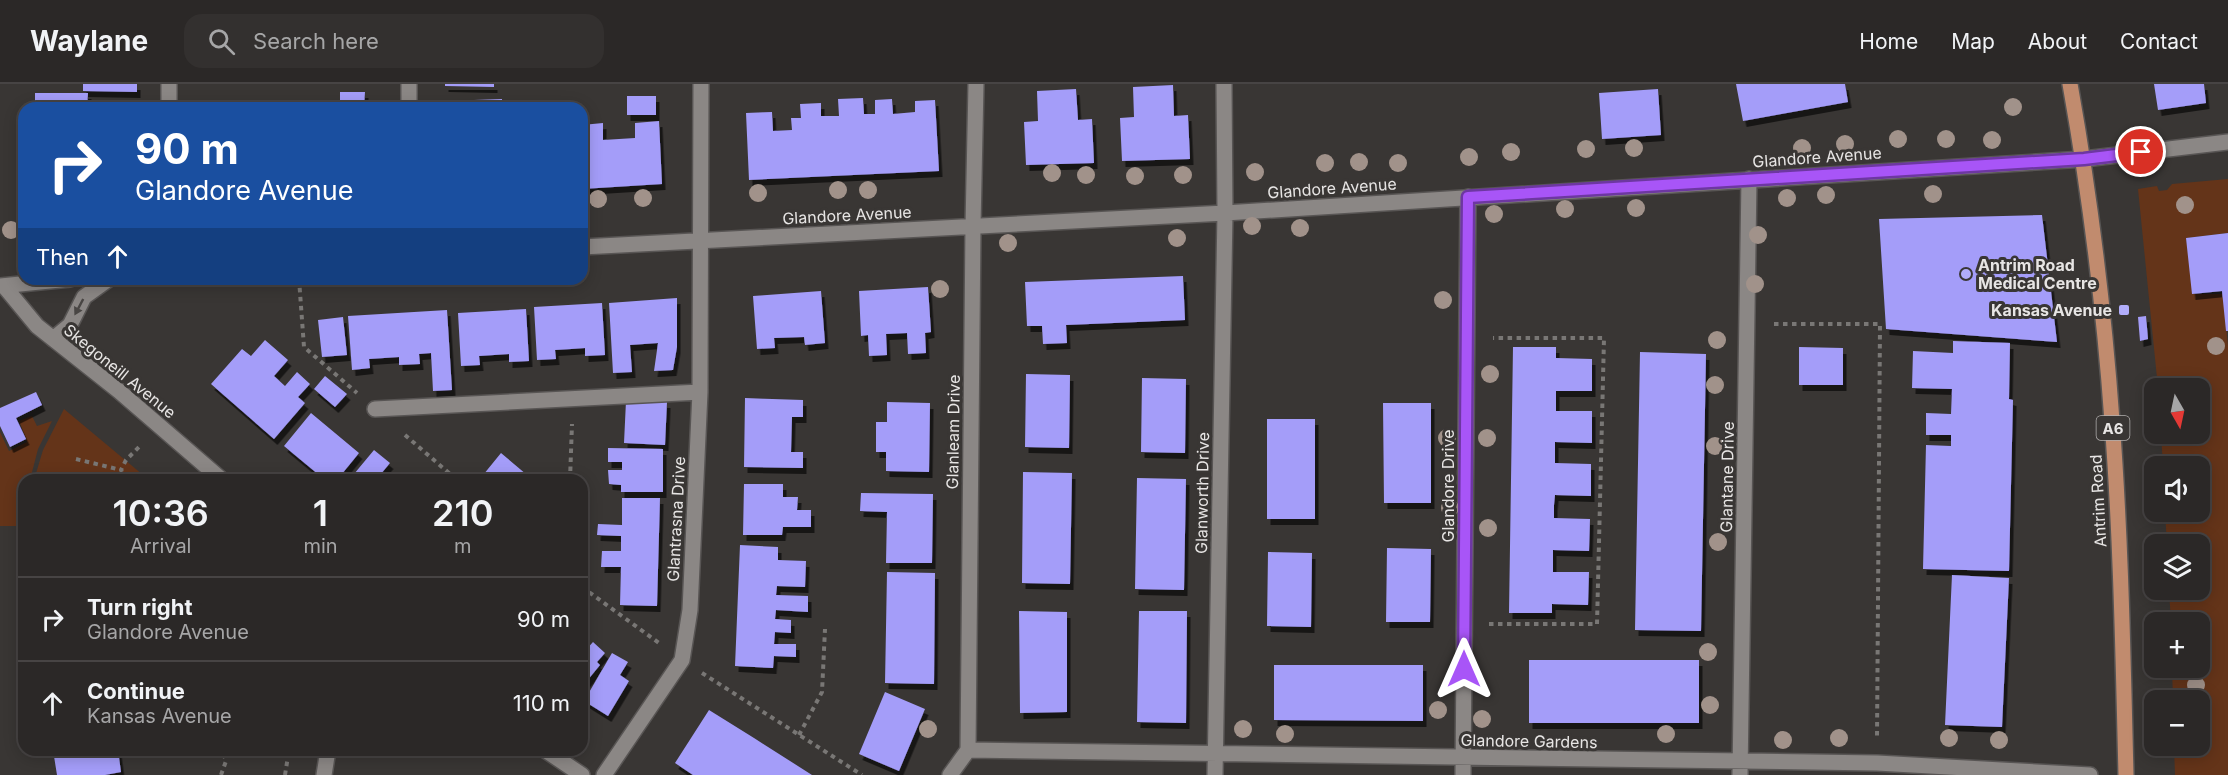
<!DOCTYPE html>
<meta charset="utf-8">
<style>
body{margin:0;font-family:Inter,sans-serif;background:#33302f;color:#f1f3f6;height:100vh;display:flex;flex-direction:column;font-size:22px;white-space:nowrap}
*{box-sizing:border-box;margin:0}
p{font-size:20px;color:#a6a6a7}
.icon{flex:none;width:33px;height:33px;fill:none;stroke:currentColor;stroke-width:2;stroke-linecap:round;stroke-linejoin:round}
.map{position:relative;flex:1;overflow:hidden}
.panel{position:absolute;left:18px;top:390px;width:570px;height:282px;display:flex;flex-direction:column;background:#2b2827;border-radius:18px;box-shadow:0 3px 15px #0003,0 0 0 2px #474444}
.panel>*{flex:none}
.guide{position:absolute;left:18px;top:18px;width:570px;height:183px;border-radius:18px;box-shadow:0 3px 15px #0003,0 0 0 2px #474444;background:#1a4fa0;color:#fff;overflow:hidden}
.needle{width:39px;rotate:171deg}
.fabs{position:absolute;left:2144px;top:294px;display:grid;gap:12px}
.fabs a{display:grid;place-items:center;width:66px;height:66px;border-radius:12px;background:#2b2827;box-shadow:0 3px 15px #0003,0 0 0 2px #474444;font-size:30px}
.pin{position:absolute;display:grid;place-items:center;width:51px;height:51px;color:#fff;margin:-26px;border:3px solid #fff;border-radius:50%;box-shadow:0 2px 6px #0007}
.me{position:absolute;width:66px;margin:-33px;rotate:0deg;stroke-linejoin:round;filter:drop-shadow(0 0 4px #0008)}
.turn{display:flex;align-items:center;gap:21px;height:126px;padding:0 18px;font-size:27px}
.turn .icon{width:78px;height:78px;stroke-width:2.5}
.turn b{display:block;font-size:42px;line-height:51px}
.then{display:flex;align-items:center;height:57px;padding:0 18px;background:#0003;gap:12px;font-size:22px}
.eta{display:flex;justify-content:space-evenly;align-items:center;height:102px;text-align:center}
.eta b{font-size:36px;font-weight:600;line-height:42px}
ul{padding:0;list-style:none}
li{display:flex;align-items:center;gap:18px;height:84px;padding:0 18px;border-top:2px solid #474444}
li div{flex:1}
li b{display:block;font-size:22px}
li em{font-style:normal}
header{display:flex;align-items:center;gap:36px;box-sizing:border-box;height:84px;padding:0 30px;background:#2b2827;border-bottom:2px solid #474444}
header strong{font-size:28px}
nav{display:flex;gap:33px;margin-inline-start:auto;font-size:21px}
.search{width:420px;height:54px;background:#33302f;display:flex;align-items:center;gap:15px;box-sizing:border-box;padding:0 21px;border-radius:18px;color:#a6a6a7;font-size:22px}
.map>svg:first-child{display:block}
.green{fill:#643419}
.building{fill:#a49df9;filter:url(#shadow)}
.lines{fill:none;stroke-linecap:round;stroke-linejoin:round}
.minor-casing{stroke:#585554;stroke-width:18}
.major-casing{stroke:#585554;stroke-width:18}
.path{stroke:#797775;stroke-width:4;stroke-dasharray:4.5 4.5;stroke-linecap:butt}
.minor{stroke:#8b8785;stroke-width:15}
.major{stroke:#c18b6e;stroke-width:15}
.tree{fill:#a1928a}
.oneway{fill:#494644}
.route-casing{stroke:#6d37a1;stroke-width:15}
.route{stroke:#a855f7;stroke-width:10}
.poi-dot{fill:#b1adfa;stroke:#393634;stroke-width:2}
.labels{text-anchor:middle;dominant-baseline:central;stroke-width:6;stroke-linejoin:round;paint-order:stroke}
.shield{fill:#393634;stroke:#b3b0af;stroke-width:1.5}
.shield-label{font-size:15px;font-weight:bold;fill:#e7e5e4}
.street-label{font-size:16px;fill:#e7e5e4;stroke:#393634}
.poi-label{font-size:16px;font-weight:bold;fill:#e7e5e4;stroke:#393634;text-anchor:start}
</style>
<header>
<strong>Waylane</strong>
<div class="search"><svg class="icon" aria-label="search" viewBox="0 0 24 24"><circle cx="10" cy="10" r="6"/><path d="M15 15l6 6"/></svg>Search here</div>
<nav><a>Home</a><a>Map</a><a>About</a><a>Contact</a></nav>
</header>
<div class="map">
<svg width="2228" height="691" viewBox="0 0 2228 691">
<defs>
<filter id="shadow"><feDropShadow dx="3.5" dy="6" stdDeviation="0" flood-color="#0009"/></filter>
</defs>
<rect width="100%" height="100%" fill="#393634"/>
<path class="green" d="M2228,95v54l-42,5 8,56h29l5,52v429h-53l-1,-29h25v-46h-26l-1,-32h27v-46h-28l-2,-32h30v-46h-32l-2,-32h34v-46h-36l-2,-32h38v-46h-41l-20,-199 19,-3 2,5 8,-1 5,-6z
M64,325l85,71h-115l9,-30z
M32,332l5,10 15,-5 -14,28 -8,31h-6v24l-6,22h-18v-94l9,19 18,-9 -8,-21z"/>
<path class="building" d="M83,0h54v8l-54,-1z
M445,0h49v3l-49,-1z
M1736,0h109l3,18 -105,19z
M2154,0h50l2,19 -48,7z
M1173,1l1,31 14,-1 2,44 -68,2 -2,-43 14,-1 -1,-30z
M1076,5l2,31 14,-1 2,44 -68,2 -2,-43 14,-1 -1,-30z
M1658,5l3,46 -59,4 -3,-46z
M340,8h25l-1,15h-24z
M35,9h53l-1,15h-52z
M627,12h29v19h-29z
M863,14l1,16h11v-14l17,-1 1,15 22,-2v-11l20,-1 4,71 -190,9 -3,-67 26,-1 1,19 19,-1 -1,-12h10l-1,-14 21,-1v13h18l-1,-17z
M502,15v9h-28v-8z
M230,19h25v5h-25z
M659,37l3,63 -80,5v-64l21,-2v17l32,-2v-15z
M2042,131l15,127 -171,-13 -7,-110z
M2228,149v98h-2l-4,-40 -30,3 -6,-56z
M1183,192l2,44 -119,5 1,18 -24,1 -1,-18h-15l-2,-44z
M928,203l3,45 -6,1 1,20 -18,1 -1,-21 -21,1 1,21 -18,1 -1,-21 -7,1 -2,-45z
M821,207l4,52 -20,2 -1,-8 -30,1 1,10 -18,1 -4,-53z
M677,214v49l-4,23 -19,1 4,-28 -28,2 2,27 -19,1 -4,-70z
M602,219l3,52 -20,1v-8l-14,1 -16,1 1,9 -19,1 -3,-53z
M526,225l3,52 -20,1v-8l-30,2 1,9 -19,1 -3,-53z
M447,226l5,80 -19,1 -2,-38 -12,1 1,10 -21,1v-8l-30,2 1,9 -18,2 -4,-54z
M2146,232l2,23 -8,2 -2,-24z
M343,233l4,38 -25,2 -4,-37z
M265,256l23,20 -14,16 11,10 12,-14 13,12 -12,13 7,6 -31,36 -63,-55 31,-35 9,7z
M1953,257l57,2 -1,56 4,1 -4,171 -86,-2 3,-124 25,1v-11h-25v-22l25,1 1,-25 -40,-1 1,-37 40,2z
M1513,263h43v11l36,1v32h-36v20h36v32l-37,-1v21l36,1v32l-36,-1 -1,10v13l36,1 -1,32 -36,-1v22h36l-1,33 -36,-1v9h-43z
M1799,263l44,1v37h-44z
M1640,268l66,2 -5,277 -66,-1z
M1026,290l44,1 -1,73 -44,-1z
M325,292l22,18 -12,13 -21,-18z
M1142,294l44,1 -1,74 -44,-1z
M36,308l6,13 -26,13 10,21 -16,8 -10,-21v-18z
M745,314l58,2v17h-11l-1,35h12v16l-59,-1z
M626,317l41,1 -2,43 -41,-2z
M887,318l43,1 -1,69 -43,-1v-19h-10v-30h11z
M1383,319h48v100h-47z
M311,329l48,40 -22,27h-12l-41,-34z
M1267,335h48v100h-48z
M608,364l55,1v43h-42v-7l-12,-1 -1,-14h14v-8h-14z
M374,366l16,13 -10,12 7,5h-38z
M501,369l32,27h-54z
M1023,388l49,1 -2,111 -48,-1z
M1137,394l49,1 -2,111 -49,-1z
M744,400h39v13h15l-1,13h14v17h-28l-1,8h-39z
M861,409l72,1 -1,69h-46l1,-51 -27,-1z
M622,414h38l-3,108 -37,-1 1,-38h-20l1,-16h19v-15l-24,-1 1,-11 24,1z
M740,461l38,2v13l28,1 -1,26 -28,-1 -1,9 32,1v16l-32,-2 -1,9 16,1v13l-16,-1 -1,12h22v13l-22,-1 -1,12 -38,-2z
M1387,464l44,1 -1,73h-44z
M1268,468l44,1 -1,74 -44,-1z
M887,488l48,1 -1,111 -49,-1z
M1952,491l57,3 -7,149 -57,-2z
M1019,527l48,1v100l-47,1z
M1139,527h48l-1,112 -49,-1z
M593,558l12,11 -8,9 3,3 -18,22v-37l2,2z
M612,569l16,9 -8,13 9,6 -21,35 -24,-15z
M1529,576h170v63h-170z
M1274,581h149v56l-149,-1z
M885,608l40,17 -26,62 -40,-17z
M709,626l45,28 58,37h-119l-18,-12z
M53,666h65l3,22 -16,3h-48z"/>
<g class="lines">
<defs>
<path id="minor" d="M169,0v24
M409,24v-24
M582,163l643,-34 859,-54 144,-17
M0,202l70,-7
M4,202l33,40 82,65 103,89
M53,255l17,-14 14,-28 25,-18
M375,325l325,-17
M545,666l37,25
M968,666l909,13 213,12
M324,691l4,-25
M604,691l78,-115 8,-50 10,-218 1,-308
M950,691l18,-25 5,-524 3,-142
M1215,691l10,-562 -1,-129
M1463,691l5,-578
M1740,691l9,-596"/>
<path id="major" d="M2070,0c20,112 34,224 42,337 9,118 11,236 14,354"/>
</defs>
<use href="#minor" class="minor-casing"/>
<use href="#major" class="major-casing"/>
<path class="path" d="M299,195l5,68 53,46
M1774,240h106l-3,414
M405,351l52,45
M76,375l45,11
M126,396l-5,-10 5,-10 15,-15
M570,396l2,-56
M582,503l77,56
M1489,540h108l7,-286h-111
M702,589l160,102
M799,651l23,-43 3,-63
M221,691l5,-14 -4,-11
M285,691l4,-25"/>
<use href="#minor" class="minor"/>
<use href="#major" class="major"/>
</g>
<g class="tree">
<circle cx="2013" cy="23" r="9"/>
<circle cx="1898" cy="55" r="9"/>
<circle cx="1946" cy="55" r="9"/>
<circle cx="1992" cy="56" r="9"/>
<circle cx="1845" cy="60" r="9"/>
<circle cx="1634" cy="64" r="9"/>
<circle cx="1802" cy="64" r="9"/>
<circle cx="1586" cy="65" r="9"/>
<circle cx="1511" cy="68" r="9"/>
<circle cx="1469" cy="73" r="9"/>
<circle cx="1359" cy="78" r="9"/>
<circle cx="1325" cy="79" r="9"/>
<circle cx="1398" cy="79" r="9"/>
<circle cx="1255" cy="88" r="9"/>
<circle cx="1052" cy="89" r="9"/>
<circle cx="1086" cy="91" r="9"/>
<circle cx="1183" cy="91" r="9"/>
<circle cx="1135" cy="92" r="9"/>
<circle cx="838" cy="106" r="9"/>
<circle cx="868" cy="106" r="9"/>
<circle cx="758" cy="109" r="9"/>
<circle cx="1933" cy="110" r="9"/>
<circle cx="1826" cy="111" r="9"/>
<circle cx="643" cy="114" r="9"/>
<circle cx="1787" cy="114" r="9"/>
<circle cx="598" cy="115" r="9"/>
<circle cx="2185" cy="121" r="9"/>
<circle cx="1636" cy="124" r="9"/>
<circle cx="1565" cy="125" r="9"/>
<circle cx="1494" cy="130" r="9"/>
<circle cx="1252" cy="142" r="9"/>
<circle cx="1300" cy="144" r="9"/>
<circle cx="11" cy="146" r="9"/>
<circle cx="1758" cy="151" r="9"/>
<circle cx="1177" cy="154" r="9"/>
<circle cx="1008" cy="159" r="9"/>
<circle cx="1755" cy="200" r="9"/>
<circle cx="940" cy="205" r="9"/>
<circle cx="1443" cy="216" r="9"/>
<circle cx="1717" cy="256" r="9"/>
<circle cx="2216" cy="262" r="9"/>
<circle cx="1490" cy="290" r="9"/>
<circle cx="1715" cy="301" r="9"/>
<circle cx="1447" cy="354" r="9"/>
<circle cx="1487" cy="354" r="9"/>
<circle cx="1715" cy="362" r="9"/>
<circle cx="1450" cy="424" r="9"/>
<circle cx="1488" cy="444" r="9"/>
<circle cx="1718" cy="458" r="9"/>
<circle cx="1708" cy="568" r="9"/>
<circle cx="2196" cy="601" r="9"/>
<circle cx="1710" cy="621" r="9"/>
<circle cx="1438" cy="626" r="9"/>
<circle cx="1482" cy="635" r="9"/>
<circle cx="928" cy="645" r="9"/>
<circle cx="1243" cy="645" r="9"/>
<circle cx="1285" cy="650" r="9"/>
<circle cx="1666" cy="650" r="9"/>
<circle cx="1839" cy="654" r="9"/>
<circle cx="1949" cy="654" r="9"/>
<circle cx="1783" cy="656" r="9"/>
<circle cx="1999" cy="656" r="9"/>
</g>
<defs><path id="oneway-solid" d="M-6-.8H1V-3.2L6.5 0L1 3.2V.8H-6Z" transform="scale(1.5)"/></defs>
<use class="oneway" href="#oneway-solid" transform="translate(79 223) rotate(118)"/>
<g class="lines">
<defs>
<path id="route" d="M1464,585l4,-472 616,-38 57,-7"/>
</defs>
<use href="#route" class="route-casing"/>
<use href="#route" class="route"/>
</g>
<g class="poi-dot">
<circle cx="1966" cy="190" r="6"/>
<rect x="2118" y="220" width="12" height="12" rx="3"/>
</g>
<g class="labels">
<rect class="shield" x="2096.5" y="332" width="33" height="24" rx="4.5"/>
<g class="shield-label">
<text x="2113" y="344">A6</text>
</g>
<g class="street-label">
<text transform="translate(1817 73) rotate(-4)">Glandore Avenue</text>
<text transform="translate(1332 104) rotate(-4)">Glandore Avenue</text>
<text transform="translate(847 131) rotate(-3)">Glandore Avenue</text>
<text transform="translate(120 287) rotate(39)">Skegoneill Avenue</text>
<text transform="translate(953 348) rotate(-89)">Glanleam Drive</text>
<text transform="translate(1727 393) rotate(-89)">Glantane Drive</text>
<text transform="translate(1448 402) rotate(-90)">Glandore Drive</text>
<text transform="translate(1202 409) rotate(-89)">Glanworth Drive</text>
<text transform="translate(2098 417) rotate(-93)">Antrim Road</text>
<text transform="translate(676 435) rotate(-87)">Glantrasna Drive</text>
<text transform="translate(1529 657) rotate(1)">Glandore Gardens</text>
</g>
<g class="poi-label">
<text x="1978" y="181">Antrim Road<tspan x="1978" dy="18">Medical Centre</tspan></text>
<text x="2112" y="226" text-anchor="end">Kansas Avenue</text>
</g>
</g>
</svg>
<div class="fabs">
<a><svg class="needle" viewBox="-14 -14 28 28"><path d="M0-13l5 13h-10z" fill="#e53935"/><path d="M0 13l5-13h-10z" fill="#a6a6a7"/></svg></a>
<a><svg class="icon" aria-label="sound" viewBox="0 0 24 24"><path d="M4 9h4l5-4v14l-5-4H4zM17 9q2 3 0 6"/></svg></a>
<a><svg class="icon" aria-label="layers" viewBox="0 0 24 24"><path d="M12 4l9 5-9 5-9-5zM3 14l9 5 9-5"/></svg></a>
<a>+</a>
<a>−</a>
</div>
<div class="pin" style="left:2141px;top:68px;background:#d93025"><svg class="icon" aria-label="arrive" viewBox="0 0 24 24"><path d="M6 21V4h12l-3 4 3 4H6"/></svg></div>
<svg class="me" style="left:1464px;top:585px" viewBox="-20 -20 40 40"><path d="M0-17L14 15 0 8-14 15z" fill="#a855f7" stroke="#fff" stroke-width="4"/></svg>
<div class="guide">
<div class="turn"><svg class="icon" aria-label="right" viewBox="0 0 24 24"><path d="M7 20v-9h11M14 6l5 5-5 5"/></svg><div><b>90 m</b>Glandore Avenue</div></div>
<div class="then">Then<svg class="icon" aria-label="ahead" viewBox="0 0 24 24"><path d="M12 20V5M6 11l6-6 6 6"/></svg></div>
</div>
<section class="panel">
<div class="eta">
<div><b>10:36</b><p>Arrival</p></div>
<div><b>1</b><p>min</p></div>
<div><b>210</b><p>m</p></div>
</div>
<ul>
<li><svg class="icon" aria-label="right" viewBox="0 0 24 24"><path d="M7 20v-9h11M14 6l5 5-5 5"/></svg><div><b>Turn right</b><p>Glandore Avenue</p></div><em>90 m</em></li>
<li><svg class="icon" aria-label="ahead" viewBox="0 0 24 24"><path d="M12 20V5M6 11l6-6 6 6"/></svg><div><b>Continue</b><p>Kansas Avenue</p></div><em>110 m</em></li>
</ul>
</section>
</div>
